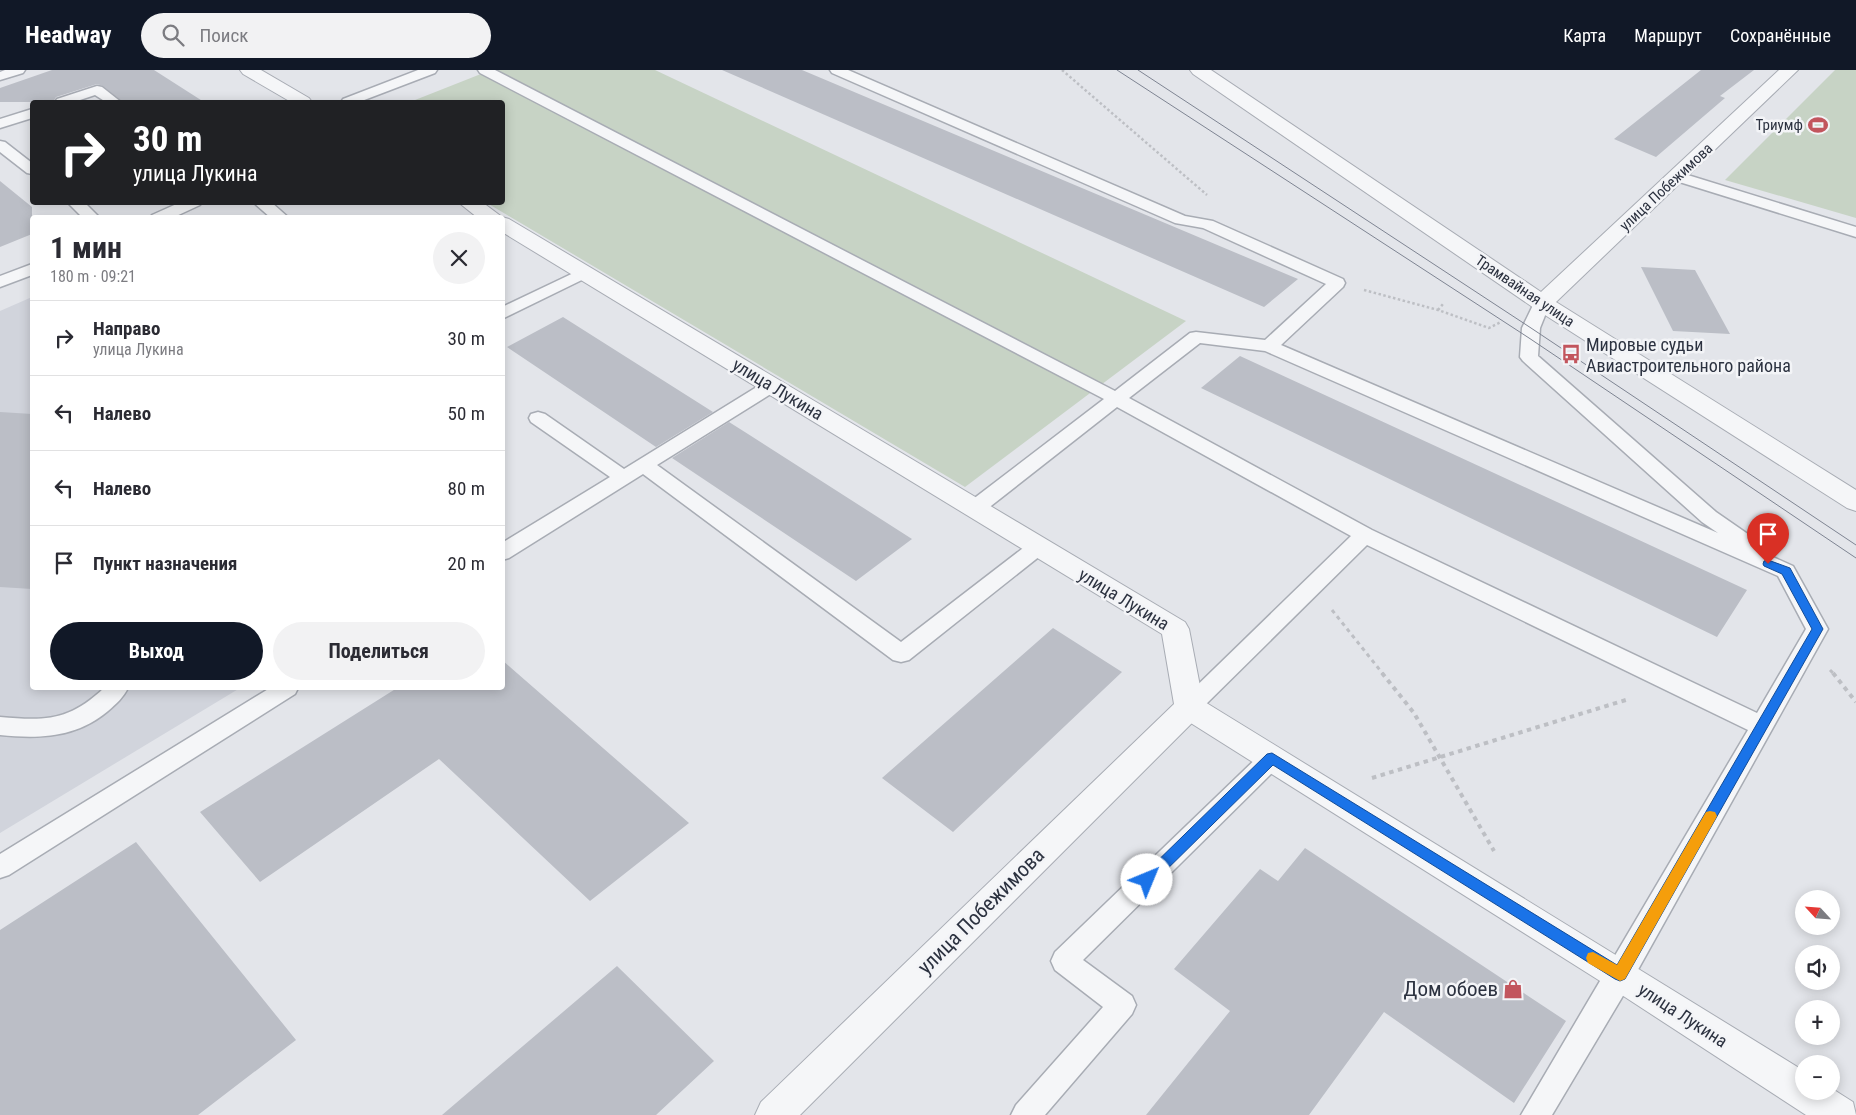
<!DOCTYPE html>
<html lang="ru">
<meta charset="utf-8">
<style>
body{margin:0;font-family:"Roboto Condensed",sans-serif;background:#f2f2f3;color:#2b2b33;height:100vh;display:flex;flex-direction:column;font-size:19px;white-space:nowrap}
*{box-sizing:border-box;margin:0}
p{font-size:16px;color:#7c7c81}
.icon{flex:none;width:28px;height:28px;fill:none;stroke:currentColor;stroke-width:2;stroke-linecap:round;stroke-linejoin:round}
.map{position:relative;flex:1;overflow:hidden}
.drawer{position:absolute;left:30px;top:145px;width:475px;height:475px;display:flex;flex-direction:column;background:#fff;border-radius:5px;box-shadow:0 2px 12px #0003}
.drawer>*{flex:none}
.hud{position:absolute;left:30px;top:30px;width:475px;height:105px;border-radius:5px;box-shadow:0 2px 12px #0003;background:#202124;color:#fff;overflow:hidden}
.needle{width:32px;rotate:296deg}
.controls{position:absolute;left:1795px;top:820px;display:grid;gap:10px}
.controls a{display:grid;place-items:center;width:45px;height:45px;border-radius:50%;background:#fff;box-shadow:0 2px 12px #0003;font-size:25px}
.pin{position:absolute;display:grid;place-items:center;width:42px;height:42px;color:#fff;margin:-51px -21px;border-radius:50% 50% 50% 0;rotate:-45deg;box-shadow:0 0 5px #0007}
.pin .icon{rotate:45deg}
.me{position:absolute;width:55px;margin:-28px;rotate:45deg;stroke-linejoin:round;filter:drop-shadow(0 0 4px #0008)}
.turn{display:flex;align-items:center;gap:18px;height:105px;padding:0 20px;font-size:22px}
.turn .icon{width:65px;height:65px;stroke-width:2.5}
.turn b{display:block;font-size:35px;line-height:42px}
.round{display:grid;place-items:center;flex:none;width:52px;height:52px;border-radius:26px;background:#f2f2f3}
.overview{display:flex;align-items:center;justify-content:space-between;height:85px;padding:0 20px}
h1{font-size:30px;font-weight:700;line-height:38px}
.action{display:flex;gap:10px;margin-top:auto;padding:10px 20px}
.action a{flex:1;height:58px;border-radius:30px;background:#111827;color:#fff;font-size:20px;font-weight:700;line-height:58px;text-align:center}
.action a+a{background:#f2f2f3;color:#2b2b33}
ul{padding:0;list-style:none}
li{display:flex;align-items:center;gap:15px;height:75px;padding:0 20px;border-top:1px solid #e1e1e2}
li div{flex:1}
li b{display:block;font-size:19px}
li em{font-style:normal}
header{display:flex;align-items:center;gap:30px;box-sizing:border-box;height:70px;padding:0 25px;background:#111827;color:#fff}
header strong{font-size:24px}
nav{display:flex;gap:28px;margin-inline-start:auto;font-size:18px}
.search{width:350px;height:45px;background:#f2f2f3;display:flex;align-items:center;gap:12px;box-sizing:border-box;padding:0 18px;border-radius:28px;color:#7c7c81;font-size:19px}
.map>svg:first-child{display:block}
.built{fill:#d1d4dc}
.green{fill:#c7d3c5}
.building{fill:#bbbec6}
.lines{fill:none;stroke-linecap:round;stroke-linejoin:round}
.service-casing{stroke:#a8acb4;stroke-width:3}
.minor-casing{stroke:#a8acb4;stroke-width:2}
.tertiary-casing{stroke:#a8acb4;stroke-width:2}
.path-far2{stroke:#bdbfc4;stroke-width:2.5;stroke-dasharray:2.5 2.5;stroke-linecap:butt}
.path-far1{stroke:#bdbfc4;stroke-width:3;stroke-dasharray:4 4;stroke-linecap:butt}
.path{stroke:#bdbfc4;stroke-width:4;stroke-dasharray:4.5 4.5;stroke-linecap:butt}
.service{fill:#f5f6f8;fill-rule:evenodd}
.minor{fill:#f5f6f8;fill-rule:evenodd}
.tertiary{fill:#f5f6f8;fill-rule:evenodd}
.tram{stroke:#7e8492;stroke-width:1}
.route{fill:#1a73e8;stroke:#114b97}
.slow{fill:#f59e0b}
.labels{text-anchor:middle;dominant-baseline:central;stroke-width:5;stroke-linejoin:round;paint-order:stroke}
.far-poi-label{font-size:15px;fill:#2c3240;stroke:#f3f4f7;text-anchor:end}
.far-street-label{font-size:15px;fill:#2c3240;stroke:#f3f4f7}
.poi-label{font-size:18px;fill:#2c3240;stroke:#f3f4f7;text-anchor:start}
.street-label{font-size:18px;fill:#2c3240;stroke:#f3f4f7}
.near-street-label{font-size:21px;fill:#2c3240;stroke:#f3f4f7}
.near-poi-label{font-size:21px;fill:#2c3240;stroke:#f3f4f7;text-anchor:end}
</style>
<header>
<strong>Headway</strong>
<div class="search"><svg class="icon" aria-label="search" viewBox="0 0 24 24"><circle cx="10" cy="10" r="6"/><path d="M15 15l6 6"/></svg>Поиск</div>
<nav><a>Карта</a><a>Маршрут</a><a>Сохранённые</a></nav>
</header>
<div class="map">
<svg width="1856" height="1045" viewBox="0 0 1856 1045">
<rect width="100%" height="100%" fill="#e3e5ea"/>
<path class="built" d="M32,227v391h208l-240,145v-522z"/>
<path class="green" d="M491,0h164l531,251 -221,166 -478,-284 15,-1v-100h-92z
M1835,0h21v148l-131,-38z"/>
<path class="building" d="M52,0h102l50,32h-81l-20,-16 -6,-2 -41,13 -3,5h-53v-14z
M722,0h80l496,209 -34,28z
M1701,0h53l-34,26 5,2 -69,59 -42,-18z
M0,111l32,26v27l-32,13z
M1641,197l54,3 35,64 -57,-3z
M563,247l150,95 -57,35 -149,-100z
M1240,286l317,146 190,88 -30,47 -516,-249z
M0,342l32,2v175l-32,-2z
M729,352l19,12 164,105 -56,42 -184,-123z
M1053,558l69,44 -169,160 -71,-54z
M502,590l187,163 -99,78 -151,-142 -179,123 -60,-70 197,-124h105z
M136,772l160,198 -98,75h-198v-185z
M1305,778l261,173 -52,82 -130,-91 -75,103h-163l84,-104 -56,-42 86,-100 18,12z
M617,896l97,95 -58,54h-214z"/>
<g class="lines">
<defs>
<path id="service" d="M5,0h20l-2,3 -23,7v-8z
M418,0h19l-2,3 -76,29h-18l2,-3z
M478,0h17l620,321 75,-58 6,-1 69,8 61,-56 -123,-56 -28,-5 -343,-150 -2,-3h18l337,146 28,5 130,58 2,4 -2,4 -62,58 437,188 -16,-11 -179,-161 -3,-4 2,-29 14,-29h12l2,4 -10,25 -2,28 178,156 39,27 3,5 -3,5 38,17 35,63 -198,355 -78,131h-31l227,-385 -381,-185 -170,168 -8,3 -8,-3 -3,-6 3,-6 170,-165 -234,-129 -135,106 -7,2 -7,-2 -3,-5 3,-5 136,-104 -624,-326zM1200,273l65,8 513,225 28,53 -49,84 -385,-183 -243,-132z
M97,16l5,1 19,15h-15l-11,-7 -21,7h-19l2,-3z
M32,39v9l-32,10v-9z
M0,71l5,1 27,21v11l-5,-1 -27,-21z
M1678,102l178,55v10l-183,-57 -3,-3 3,-3z
M67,132h17l16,16h-17z
M181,132h21l-2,3 -28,13h-21l1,-3z
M253,132h18l18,16h-18z
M32,194v11l-32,12v-11z
M584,198l6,2 2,3 -2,3 -88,43v-12z
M771,310l6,2 3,4 -3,4 -120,75 244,177 130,-100 7,-2 7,2 3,5 -3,5 -136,108 -8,2 -8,-2 -250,-186 -134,84 -7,2v-17l108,-66 -79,-55 -2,-4 2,-4 7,-2 7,2 79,55 141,-87z
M104,618h24c-5,10 -12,16 -20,23 -32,27 -69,28 -108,24v-18c46,4 69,4 104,-29z
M270,618h28l-3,6 -286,181 -9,3v-24z
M1272,678l8,3 4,7 -4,7 -197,195 49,36 4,9 -4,9 -87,101h-34l5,-10 87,-98 -48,-37 -4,-9 4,-9 209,-201z"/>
<path id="minor" d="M1190,0h21l330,222 238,-222h19l-242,232 300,188v21l-9,-3 -313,-200 -341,-234z
M1189,625l11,4 604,372v20h27v-3l22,14 3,13h-50l-198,-129 -430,-271 -4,-8 4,-8z"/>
<path id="tertiary" d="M240,0h21l48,28 3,4h-21l-48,-28z
M458,132h24l20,15 7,2 676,403 4,7 15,78 -4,8 -400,400h-45l6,-13 413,-398 -12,-70 -660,-402v-14h-24z"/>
</defs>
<use href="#service" class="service-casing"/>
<use href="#minor" class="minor-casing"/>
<use href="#tertiary" class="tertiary-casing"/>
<path class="path-far2" d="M1062,0l145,125
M1364,220l74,20 51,18 12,-6
M1438,240l5,-6"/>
<path class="path-far1" d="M1332,540l51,64
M1830,600l4,4"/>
<path class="path" d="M1382,603l32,40 80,138
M1833,603l23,29
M1372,708l257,-79"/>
<use href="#service" class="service"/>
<use href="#minor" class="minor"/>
<use href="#tertiary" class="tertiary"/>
<path class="tram" d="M1117,0l412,268 327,220
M1138,0l393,258 325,217"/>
</g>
<path class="route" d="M1768,490l22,8 33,61 -198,350 -5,2 -5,-2 -342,-214 -121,119 -5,2 -5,-2 -2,-4 2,-4 125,-122 5,-1 345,212 195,-336 -30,-55 -18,-8 -1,-2 1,-3z"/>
<path class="slow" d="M1710,741l5,1 2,4 -2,4 -90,159 -5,2 -32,-18 -2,-5 2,-5 5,-1 24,13 89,-153z"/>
<defs>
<symbol id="stadium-bare" viewBox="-9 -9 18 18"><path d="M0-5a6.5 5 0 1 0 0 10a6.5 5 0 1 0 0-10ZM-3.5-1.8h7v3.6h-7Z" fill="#c2555d" stroke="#f3f4f7" stroke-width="2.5" paint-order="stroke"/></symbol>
<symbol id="bus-bare" viewBox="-9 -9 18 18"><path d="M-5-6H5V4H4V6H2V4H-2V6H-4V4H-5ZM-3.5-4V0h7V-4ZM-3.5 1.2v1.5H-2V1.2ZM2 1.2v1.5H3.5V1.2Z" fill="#c2555d" stroke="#f3f4f7" stroke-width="2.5" paint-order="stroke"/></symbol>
<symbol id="shop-bare" viewBox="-9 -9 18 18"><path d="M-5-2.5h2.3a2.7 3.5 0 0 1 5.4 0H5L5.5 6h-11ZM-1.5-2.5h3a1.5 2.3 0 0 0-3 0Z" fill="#c2555d" stroke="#f3f4f7" stroke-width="2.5" paint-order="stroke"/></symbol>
</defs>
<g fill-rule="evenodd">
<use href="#stadium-bare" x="1804" y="41" width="28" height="28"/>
<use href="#bus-bare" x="1557" y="270" width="28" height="28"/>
<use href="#shop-bare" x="1499" y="905" width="28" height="28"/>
</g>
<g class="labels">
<g class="far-poi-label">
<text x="1803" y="55">Триумф</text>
</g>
<g class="far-street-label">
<text transform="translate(1666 117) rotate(-43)">улица Побежимова</text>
<text transform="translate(1525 221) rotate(34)">Трамвайная улица</text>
</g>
<g class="poi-label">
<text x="1586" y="274">Мировые судьи<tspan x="1586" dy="21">Авиастроительного района</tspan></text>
</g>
<g class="street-label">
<text transform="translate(778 319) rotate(31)">улица Лукина</text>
<text transform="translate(1124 529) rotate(31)">улица Лукина</text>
<text transform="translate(1683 945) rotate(33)">улица Лукина</text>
</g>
<g class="near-street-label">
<text transform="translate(981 841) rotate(-45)">улица Побежимова</text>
</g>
<g class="near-poi-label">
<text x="1498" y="919">Дом обоев</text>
</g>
</g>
</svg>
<div class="controls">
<a><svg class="needle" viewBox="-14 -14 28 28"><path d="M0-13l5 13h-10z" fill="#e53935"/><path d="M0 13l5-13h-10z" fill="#7c7c81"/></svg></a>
<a><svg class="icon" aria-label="sound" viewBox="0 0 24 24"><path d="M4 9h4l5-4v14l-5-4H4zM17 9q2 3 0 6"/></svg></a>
<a>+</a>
<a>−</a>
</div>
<div class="pin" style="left:1768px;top:494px;background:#d93025"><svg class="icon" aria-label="arrive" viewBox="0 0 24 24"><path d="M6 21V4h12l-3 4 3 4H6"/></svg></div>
<svg class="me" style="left:1147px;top:810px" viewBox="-20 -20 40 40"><circle r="19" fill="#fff"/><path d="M0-13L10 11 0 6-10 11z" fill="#1a73e8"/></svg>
<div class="hud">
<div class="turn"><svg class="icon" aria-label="right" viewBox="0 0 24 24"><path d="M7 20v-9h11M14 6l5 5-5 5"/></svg><div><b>30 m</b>улица Лукина</div></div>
</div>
<section class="drawer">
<div class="overview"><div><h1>1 мин</h1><p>180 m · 09:21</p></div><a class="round"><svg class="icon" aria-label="close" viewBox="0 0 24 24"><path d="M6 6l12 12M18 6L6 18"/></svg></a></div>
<ul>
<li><svg class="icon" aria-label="right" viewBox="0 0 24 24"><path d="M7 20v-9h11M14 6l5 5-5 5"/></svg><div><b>Направо</b><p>улица Лукина</p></div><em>30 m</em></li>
<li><svg class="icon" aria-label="left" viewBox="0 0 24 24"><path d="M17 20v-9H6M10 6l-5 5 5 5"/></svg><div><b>Налево</b></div><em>50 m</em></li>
<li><svg class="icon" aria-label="left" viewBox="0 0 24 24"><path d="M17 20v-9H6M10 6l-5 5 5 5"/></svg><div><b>Налево</b></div><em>80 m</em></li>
<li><svg class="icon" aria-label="arrive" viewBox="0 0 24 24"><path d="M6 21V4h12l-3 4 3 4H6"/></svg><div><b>Пункт назначения</b></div><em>20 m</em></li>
</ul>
<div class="action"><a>Выход</a><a>Поделиться</a></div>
</section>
</div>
